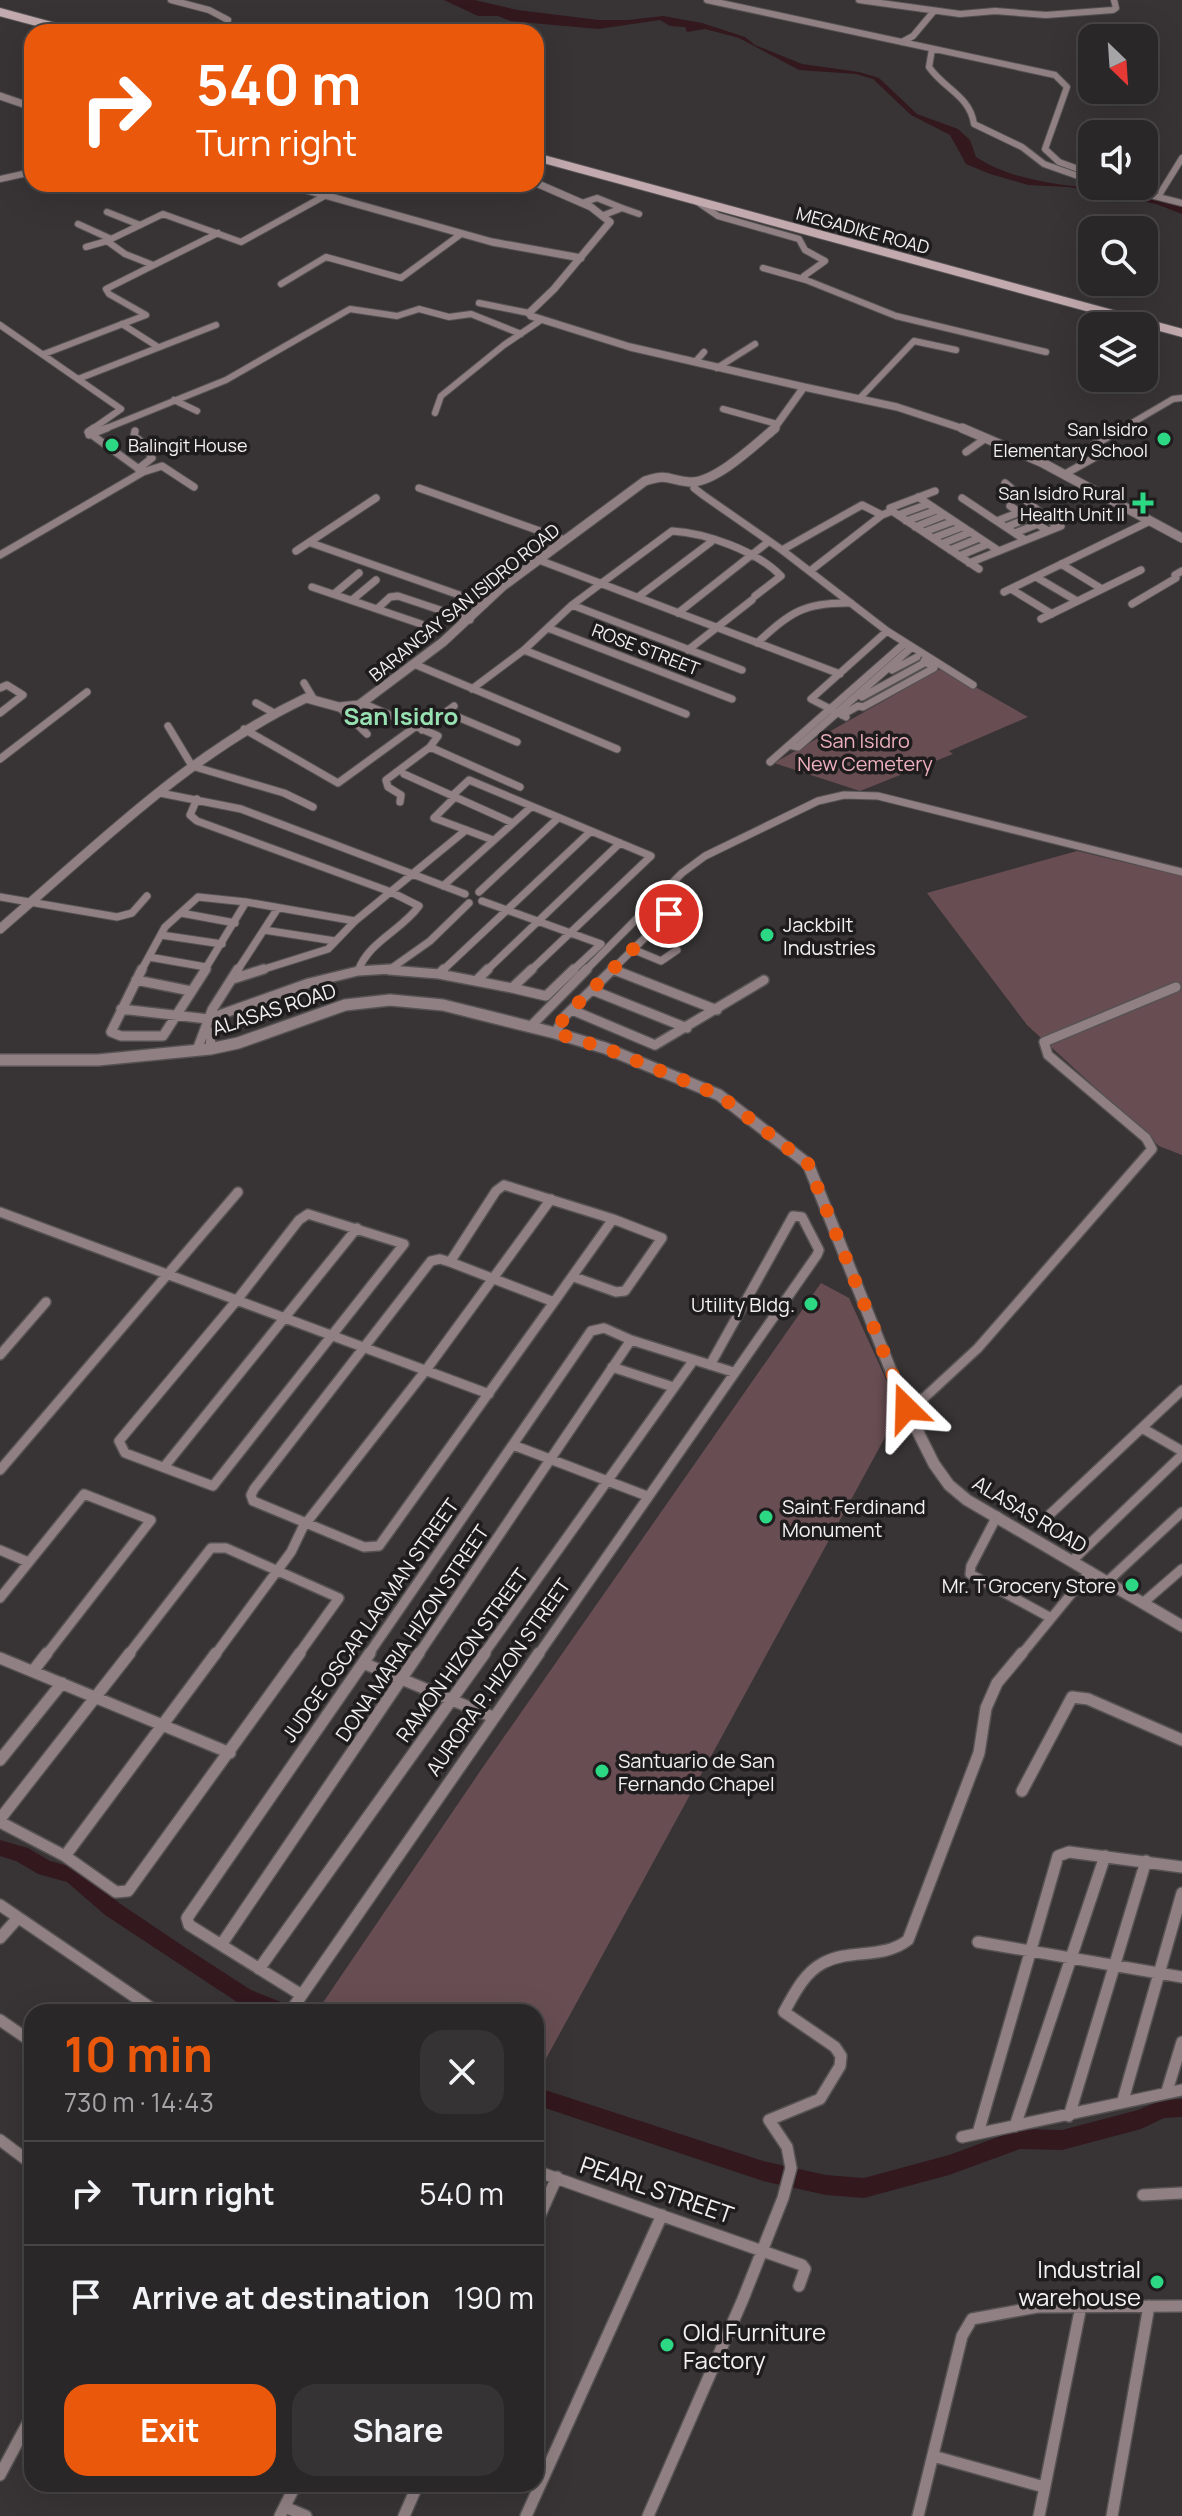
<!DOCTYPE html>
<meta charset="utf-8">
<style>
body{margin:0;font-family:Manrope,sans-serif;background:#363334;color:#f1f3f6;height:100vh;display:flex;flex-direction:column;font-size:30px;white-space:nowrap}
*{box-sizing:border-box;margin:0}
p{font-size:26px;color:#a5a5a8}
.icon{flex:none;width:44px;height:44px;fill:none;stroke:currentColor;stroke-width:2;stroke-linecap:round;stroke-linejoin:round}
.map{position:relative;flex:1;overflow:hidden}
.details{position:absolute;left:24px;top:2004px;width:520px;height:488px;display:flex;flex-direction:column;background:#2a2728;border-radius:24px;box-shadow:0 8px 32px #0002,0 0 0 2px #464445}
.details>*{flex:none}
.top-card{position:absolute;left:24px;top:24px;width:520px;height:168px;border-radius:24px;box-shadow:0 8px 32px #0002,0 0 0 2px #464445;background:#ea580c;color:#fff;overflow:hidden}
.needle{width:52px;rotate:155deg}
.fabs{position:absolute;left:1078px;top:24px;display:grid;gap:16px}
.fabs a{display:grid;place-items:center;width:80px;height:80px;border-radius:16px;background:#2a2728;box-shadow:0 8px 32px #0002,0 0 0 2px #464445;font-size:40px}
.pin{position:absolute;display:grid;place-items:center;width:68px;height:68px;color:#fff;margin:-34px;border:4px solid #fff;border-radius:50%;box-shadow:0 2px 8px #0007}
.me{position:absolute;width:88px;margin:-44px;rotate:338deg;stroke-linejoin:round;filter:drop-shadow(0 0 6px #0008)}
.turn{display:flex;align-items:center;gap:28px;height:168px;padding:0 40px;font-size:36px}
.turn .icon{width:104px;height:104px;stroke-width:2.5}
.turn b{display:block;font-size:56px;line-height:68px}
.round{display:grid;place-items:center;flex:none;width:84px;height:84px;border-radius:24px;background:#363334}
.head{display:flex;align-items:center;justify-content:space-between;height:136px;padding:0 40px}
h1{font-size:48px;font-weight:700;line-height:60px;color:#ea580c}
.action{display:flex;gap:16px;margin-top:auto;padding:16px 40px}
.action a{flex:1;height:92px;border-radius:24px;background:#ea580c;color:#fff;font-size:32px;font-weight:700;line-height:92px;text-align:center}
.action a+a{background:#363334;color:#f1f3f6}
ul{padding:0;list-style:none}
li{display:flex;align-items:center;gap:24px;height:104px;padding:0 40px;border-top:2px solid #464445}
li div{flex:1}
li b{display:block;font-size:30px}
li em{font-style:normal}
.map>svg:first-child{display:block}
.green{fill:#684e53}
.water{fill:#33181e}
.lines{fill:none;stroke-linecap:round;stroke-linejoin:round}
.river{fill:#33181e;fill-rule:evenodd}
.minor-far3-casing{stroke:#565253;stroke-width:8}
.minor-far2-casing{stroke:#565253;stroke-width:9}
.minor-far1-casing{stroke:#565253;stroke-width:12}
.minor-casing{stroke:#565253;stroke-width:14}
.tertiary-far2-casing{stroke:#565253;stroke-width:9}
.tertiary-far1-casing{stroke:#565253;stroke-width:11}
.tertiary-casing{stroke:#565253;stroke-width:14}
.secondary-casing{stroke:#565253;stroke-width:10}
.minor-far3{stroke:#908083;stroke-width:6}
.minor-far2{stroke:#908083;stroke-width:7}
.minor-far1{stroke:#908083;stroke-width:9}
.minor{stroke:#908083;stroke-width:11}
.tertiary-far2{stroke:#908083;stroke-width:7}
.tertiary-far1{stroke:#908083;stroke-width:9}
.tertiary{stroke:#908083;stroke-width:11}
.secondary{stroke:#c2aaae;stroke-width:8}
.route{stroke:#ea580c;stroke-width:14;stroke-dasharray:0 25.2}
.poi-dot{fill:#2cd884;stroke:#1e1c1d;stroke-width:3}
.labels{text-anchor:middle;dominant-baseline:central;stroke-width:7;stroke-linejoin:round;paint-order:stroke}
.far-street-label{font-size:18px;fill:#f3f0f1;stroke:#1e1c1d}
.far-poi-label{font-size:18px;fill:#f3f0f1;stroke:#1e1c1d;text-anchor:end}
.park-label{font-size:20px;fill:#edb0bc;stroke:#1e1c1d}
.poi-label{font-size:20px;fill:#f3f0f1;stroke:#1e1c1d;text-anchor:start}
.street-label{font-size:20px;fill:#f3f0f1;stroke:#1e1c1d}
.quarter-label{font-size:24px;font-weight:bold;fill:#97e1b2;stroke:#1e1c1d}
.near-street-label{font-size:24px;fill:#f3f0f1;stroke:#1e1c1d}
.near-poi-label{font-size:24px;fill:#f3f0f1;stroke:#1e1c1d;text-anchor:end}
</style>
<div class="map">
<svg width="1182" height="2516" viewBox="0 0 1182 2516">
<rect width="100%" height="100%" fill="#383435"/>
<path class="green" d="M942,668l86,49 -79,34 4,3 -93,37 -86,-28z
M1077,851l105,25v279l-23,-9 -132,-121 -100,-132z
M821,1283l28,15 51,112 -364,667v-65h-213l-1,-8 161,-237z"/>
<path class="water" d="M444,0h31l42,10 82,10h29l35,-4 39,7 43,14 10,8 47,19 57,8 20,6 38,36 41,15 12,11 6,17c61,39 141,24 206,50v7l-26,-10 -87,-17 -41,-2 -38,-11 -24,-10 -16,-29 -39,-20 -38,-36 -17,-5 -57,-4 -60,-32 -34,-9 -18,3 -2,-5 -15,-1 -10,-6 -62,9 -88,-8 -12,-5h-20z"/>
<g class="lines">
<path class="river" d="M0,1840l28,8 22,13 30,8 39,34 64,43 68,44 40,16 3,6h-33l-24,-10 -132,-87 -38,-33 -29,-8 -22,-13 -16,-5z
M536,2087l227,74 63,14 38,3 85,-23 71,-26 42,1 76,-20 24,-10 20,-1v18l-18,1 -23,11 -79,21 -42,-1 -71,26 -85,23 -38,-3 -63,-14 -227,-76z"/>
<defs>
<path id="minor-far3" d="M171,0l38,10 19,10
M707,0l348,75 12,12 -22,62 14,13 33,12
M859,0l101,14 35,-3 51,4 67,-5 3,-2 -2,-8
M902,42l11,-6 21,-25
M932,49l-3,18c15,22 41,29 45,57l48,23 22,17 48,17
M0,179l32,-7
M1115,186l67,17
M1161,192l21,-34
M696,201l22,15 81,23 6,11 20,11 -21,15
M582,203l15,-5 25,10 -18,7
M622,208l17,6
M107,212l33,13
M78,224l33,15
M107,241l18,13 28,11
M86,247l21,-6 56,-27 78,28 87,-48
M763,268l43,12 90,36 150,36
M281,284l45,-27 75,21 60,-44
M479,303l50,10
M122,324l36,23
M0,325l121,84 -30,21
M44,354l102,-39 -37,-21 -3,-5 112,-56
M695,362l9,-10
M717,368l38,-24
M78,379l138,-54
M859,399l55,-58 42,9
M174,400l23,11
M723,409l54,15
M435,413l6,-17 63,-51 37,-25
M102,430l124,-50 124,-71 47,7 22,-7 30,8 22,-3 50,20
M1120,430l53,-31 9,-1"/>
<path id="minor-far2" d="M135,431l-1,5 9,7 9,15 -14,11
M89,435l18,-7
M966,452l20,-14
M143,472l19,-6 32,21
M1065,474l36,-20 -7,-9 29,-17
M695,483l-1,5 9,7 79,55 105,81 86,54
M1005,483l53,44
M419,488l146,52
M918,497l81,54
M962,498l63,42
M1010,506l38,25
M892,511l87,58
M898,515l30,-11
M906,521l31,-11
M997,521l23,-9
M915,527l30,-12
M1006,527l23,-9
M924,532l30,-11
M1015,533l23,-9
M933,538l29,-11
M311,543l174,61
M941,544l30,-12
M782,550l80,-45 20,10
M950,550l29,-12
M296,551l80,-53
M0,555l143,-83 -55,-40 6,-4
M959,556l29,-12
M539,560l301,114
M969,563l92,-37
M1061,564l41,25
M810,571l72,-56 10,-4 -2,-3 45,-17
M1036,577l41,24
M312,587l109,37
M1011,589l41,25
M1004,592l146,-71
M334,594l25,-21
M638,597l73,-55
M352,600l24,-20
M1132,604l44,-26 -1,-3 7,-4
M572,605l170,65
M377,609l13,-12 8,-1 72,24
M678,613l90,-71
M1041,619l100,-49
M548,628l184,71
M757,643c34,-31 47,-41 94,-40
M524,650l162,64
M688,650l64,-50
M414,664l203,85
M892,670l25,-13
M304,683l9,15
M0,688l7,-3 16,10 -23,18
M472,689l52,-39 48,-45 100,-74c34,2 85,20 109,45l-26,20
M862,697l64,-35
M256,703l18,10
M362,703l76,33 -8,11 -44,33 2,7 13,8 -1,7
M339,707l28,27
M446,712l71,30
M842,715l16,-9 5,1 71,-39 -10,-7
M846,717l-35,-18 76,-68
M168,726l24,40 92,27 29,14
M244,729l94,54 77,-56
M422,730l32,-24
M789,745l9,2 114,-100
M430,747l90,40
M0,759l87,-67
M770,762l135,-119
M404,774l109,49
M160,793l81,16 224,85
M454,794l15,-14 182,76 -121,115
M454,798l-20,20 59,22
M197,799l-7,16 7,6 194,71 28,14c-18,25 -50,35 -61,65
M443,886l88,-79
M479,892l78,-73
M0,897l117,20 15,-4 15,-17
M482,901l119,43 -29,27
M246,902l109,19
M181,913l54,10
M264,930l71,11
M161,935l61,9
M632,949l29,12 16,-11
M149,957l57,10
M611,969l6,2
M389,970l15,1
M141,971l24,-44 33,-30 48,5
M204,971l42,-69
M237,971l41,-63
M258,971l70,-22 27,-28 111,-91
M357,971l32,-1 41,-29 39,-38
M442,971l149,-140
M486,971l134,-128
M585,971l97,-98 23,-17 113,-55 26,-6 34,1 304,76
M611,971l58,-57"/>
<path id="minor-far1" d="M142,969l-31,63 10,4h42l43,-67
M612,969l105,41
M389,970l50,4 73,14 20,-19
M439,974l5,-5
M233,979l31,-10
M136,980l55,11
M476,981l12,-12
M512,988l34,8 28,-27
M592,990l95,38
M121,1009l87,10 101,-36 49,-12 32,-2
M572,1010l83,35 109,-65
M530,1027l57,-58
M206,1028l5,7 -1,14
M555,1033l10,-17 48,-47
M197,1050l15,-40 26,-41
M0,1212l489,182
M308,1214l96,30 -191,242 -88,-33 -6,-12 118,-141 62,-80z
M450,1262l104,40
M450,1262l-10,-3 -9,2 -177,228 -3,6 2,6 111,46 15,-1 175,-244
M450,1262l46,-71 8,-6 109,34 -59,83
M574,1277l42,15 9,-1 37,-53 -49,-19
M0,1355l46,-53
M612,1367l61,20
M906,1408l19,-11 53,-49 174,-199 -6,-11 -98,-83 -4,-13 132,-55
M1142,1428l40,23
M513,1445l134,51
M164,1467l193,-239
M0,1470l238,-278
M997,1516l-26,50 -1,8 81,44
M1047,1517l135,-127
M0,1550l28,12
M1072,1561l110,-106
M1108,1581l74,-69
M0,1598l84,-104 67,26 -105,135
M1144,1602l38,-33
M128,1655l83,-107h15l113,50 -41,57
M215,1655l76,-103 12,-25 123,-157 125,-171
M368,1655l223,-324 13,-3 27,12 102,32
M418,1655l213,-315
M483,1655l210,-294
M538,1655l279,-400 2,-5 -17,-33 -9,-1 -83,149
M1021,1655l69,-84"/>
<path id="minor" d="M0,1658l230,95
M363,1663l130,54
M33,1671l14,-18
M0,1760l62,-77
M1022,1791l50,-94 16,2 94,41
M0,1819l130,-166
M0,1822l65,34 51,36 12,-1 172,-238
M65,1856l151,-203
M0,1905l157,107
M0,1938l17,-19
M978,1942l204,35
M221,1945l198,-292
M259,1969l226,-316
M300,1994l-111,-69 -2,-7 183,-265
M290,2012l249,-359
M0,2020l32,22
M1167,2091l15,-49
M1123,2100l59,-207
M1069,2116l77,-255
M1015,2126l90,-270
M978,2133l80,-277 11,-4 113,15
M962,2137l220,-47
M0,2140l32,24
M536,2171l266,94 3,4 -6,17
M1143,2195l39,-2
M536,2224l21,-47
M933,2456l111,31
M0,2475l32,-60
M285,2507l21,9
M280,2516l16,-32
M404,2516l14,-32
M526,2516l136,-301
M648,2516l95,-217 40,-101 8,-30 -4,-21 -18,-27 51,-21 20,-33 1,-10 -6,-9 -51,-35c10,-18 20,-39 39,-49 28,-15 59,-3 85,-23l71,-187 7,-45 11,-25 25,-30
M918,2516l44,-180 10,-17 65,-12 145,-1
M1039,2516l42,-210
M1112,2516l37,-210"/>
<path id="tertiary-far2" d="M0,96l32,11
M536,183l55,24 19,15 -56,67 -25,24 2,3 99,31 174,40
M285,184l207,58 89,16
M773,430l31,-43 93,20 70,23"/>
<path id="tertiary-far1" d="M962,428l79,34 141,76
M0,929c98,-84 188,-175 306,-231l33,9 20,-2 84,-63 60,-56 142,-105c25,-8 22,-1 44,1 25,2 66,-37 86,-54"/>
<path id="tertiary" d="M0,1060h98l112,-11 28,-6 107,-38 45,-5 53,5 112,28 50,15 114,47 89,69 98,244 28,56 15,21 18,15 215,126"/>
<path id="secondary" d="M0,12l74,20
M536,157l646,176"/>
</defs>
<use href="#minor-far3" class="minor-far3-casing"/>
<use href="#minor-far2" class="minor-far2-casing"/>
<use href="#minor-far1" class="minor-far1-casing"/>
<use href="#minor" class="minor-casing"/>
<use href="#tertiary-far2" class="tertiary-far2-casing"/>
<use href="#tertiary-far1" class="tertiary-far1-casing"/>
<use href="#tertiary" class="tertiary-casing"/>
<use href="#secondary" class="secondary-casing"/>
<use href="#minor-far3" class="minor-far3"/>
<use href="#minor-far2" class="minor-far2"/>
<use href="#minor-far1" class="minor-far1"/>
<use href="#minor" class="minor"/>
<use href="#tertiary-far2" class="tertiary-far2"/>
<use href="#tertiary-far1" class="tertiary-far1"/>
<use href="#tertiary" class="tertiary"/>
<use href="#secondary" class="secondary"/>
</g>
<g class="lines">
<path class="route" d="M669,914l-104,102 -10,17 50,15 114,47 89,69 98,244"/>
</g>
<g class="poi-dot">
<circle cx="1164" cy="439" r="8"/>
<circle cx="112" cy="445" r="8"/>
<path d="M1139 491h8v8h8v8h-8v8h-8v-8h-8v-8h8z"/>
<circle cx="767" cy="935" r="8"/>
<circle cx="811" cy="1304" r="8"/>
<circle cx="766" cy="1517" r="8"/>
<circle cx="1132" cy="1585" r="8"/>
<circle cx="602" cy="1771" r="8"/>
<circle cx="1157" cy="2282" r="8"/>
<circle cx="667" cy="2345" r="8"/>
</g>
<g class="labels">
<g class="far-street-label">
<text transform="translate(863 230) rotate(15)">MEGADIKE ROAD</text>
<text transform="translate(464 602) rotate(-39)">BARANGAY SAN ISIDRO ROAD</text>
<text transform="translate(646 649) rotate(21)">ROSE STREET</text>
</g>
<g class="far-poi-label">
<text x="1148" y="429">San Isidro<tspan x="1148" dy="21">Elementary School</tspan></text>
<text x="128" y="445" text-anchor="start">Balingit House</text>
<text x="1125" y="493">San Isidro Rural<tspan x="1125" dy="21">Health Unit II</tspan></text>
</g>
<g class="park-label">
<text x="865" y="740">San Isidro<tspan x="865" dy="23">New Cemetery</tspan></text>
</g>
<g class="poi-label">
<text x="783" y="924">Jackbilt<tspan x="783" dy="23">Industries</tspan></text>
<text x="795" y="1304" text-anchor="end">Utility Bldg.</text>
<text x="782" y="1506">Saint Ferdinand<tspan x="782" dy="23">Monument</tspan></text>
<text x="1116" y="1585" text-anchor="end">Mr. T Grocery Store</text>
<text x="618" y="1760">Santuario de San<tspan x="618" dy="23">Fernando Chapel</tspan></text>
</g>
<g class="street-label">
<text transform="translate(274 1009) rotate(-18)">ALASAS ROAD</text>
<text transform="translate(1030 1514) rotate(31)">ALASAS ROAD</text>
<text transform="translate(370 1620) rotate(-55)">JUDGE OSCAR LAGMAN STREET</text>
<text transform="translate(412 1633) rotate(-56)">DONA MARIA HIZON STREET</text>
<text transform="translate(462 1655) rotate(-54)">RAMON HIZON STREET</text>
<text transform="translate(498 1677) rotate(-55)">AURORA P. HIZON STREET</text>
</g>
<g class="quarter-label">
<text x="401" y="715">San Isidro</text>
</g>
<g class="near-street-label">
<text transform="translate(657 2189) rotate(19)">PEARL STREET</text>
</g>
<g class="near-poi-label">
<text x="1141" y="2268">Industrial<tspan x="1141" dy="28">warehouse</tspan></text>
<text x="683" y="2331" text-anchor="start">Old Furniture<tspan x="683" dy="28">Factory</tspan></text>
</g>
</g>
</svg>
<div class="fabs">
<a><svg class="needle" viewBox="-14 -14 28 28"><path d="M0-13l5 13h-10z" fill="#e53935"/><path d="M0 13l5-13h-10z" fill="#a5a5a8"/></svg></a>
<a><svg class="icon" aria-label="sound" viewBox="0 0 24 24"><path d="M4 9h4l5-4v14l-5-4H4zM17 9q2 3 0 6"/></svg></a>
<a><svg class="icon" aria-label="search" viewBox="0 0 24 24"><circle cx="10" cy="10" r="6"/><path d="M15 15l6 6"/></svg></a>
<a><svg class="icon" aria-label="layers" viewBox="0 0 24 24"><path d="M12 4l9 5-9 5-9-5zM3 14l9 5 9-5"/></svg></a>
</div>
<div class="pin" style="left:669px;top:914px;background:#d93025"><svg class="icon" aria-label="arrive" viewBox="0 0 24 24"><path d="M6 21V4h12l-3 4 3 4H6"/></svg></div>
<svg class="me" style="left:906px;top:1408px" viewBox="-20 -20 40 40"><path d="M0-17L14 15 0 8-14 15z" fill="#ea580c" stroke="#fff" stroke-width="4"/></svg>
<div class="top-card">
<div class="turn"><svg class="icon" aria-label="right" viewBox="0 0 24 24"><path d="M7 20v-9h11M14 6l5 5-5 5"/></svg><div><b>540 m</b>Turn right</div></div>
</div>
<section class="details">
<div class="head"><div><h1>10 min</h1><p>730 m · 14:43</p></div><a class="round"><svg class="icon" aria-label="close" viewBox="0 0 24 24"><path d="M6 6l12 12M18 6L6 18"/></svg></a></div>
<ul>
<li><svg class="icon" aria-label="right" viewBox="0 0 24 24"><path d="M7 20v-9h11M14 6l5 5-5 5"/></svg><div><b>Turn right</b></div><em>540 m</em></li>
<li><svg class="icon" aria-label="arrive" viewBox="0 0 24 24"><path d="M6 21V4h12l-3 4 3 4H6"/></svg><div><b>Arrive at destination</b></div><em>190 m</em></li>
</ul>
<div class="action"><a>Exit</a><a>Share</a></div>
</section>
</div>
